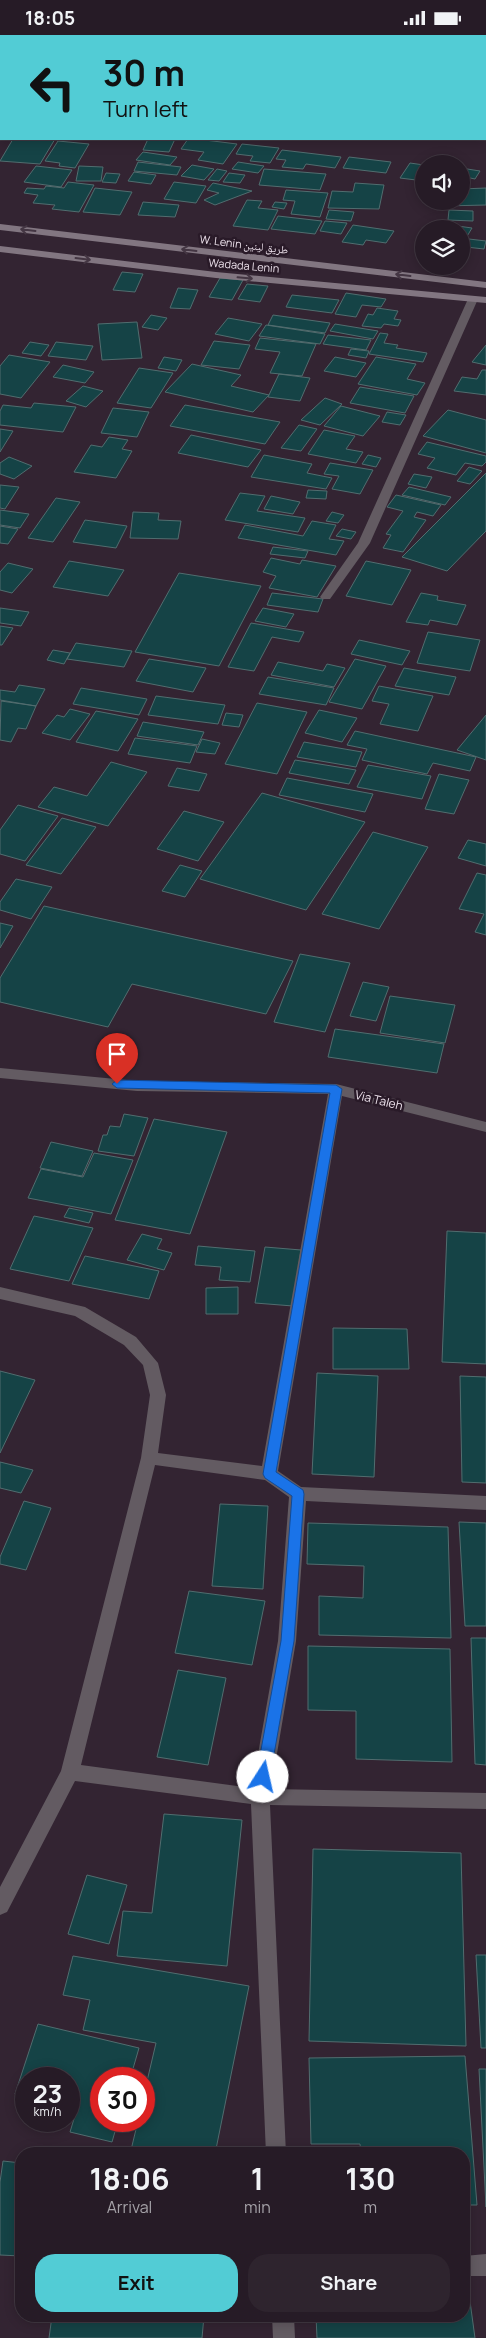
<!DOCTYPE html>
<meta charset="utf-8">
<style>
body{margin:0;font-family:Manrope,"Noto Naskh Arabic",sans-serif;background:#2e242e;color:#f1f3f6;height:100vh;display:flex;flex-direction:column;font-size:19px;white-space:nowrap}
*{box-sizing:border-box;margin:0}
p{font-size:16px;color:#a4a1a7}
.icon{flex:none;width:28px;height:28px;fill:none;stroke:currentColor;stroke-width:2;stroke-linecap:round;stroke-linejoin:round}
.map{position:relative;flex:1;overflow:hidden}
.sheet{position:absolute;left:15px;top:2112px;width:455px;height:175px;display:flex;flex-direction:column;background:#261b26;border-radius:20px;box-shadow:0 2px 12px #0003,0 0 0 1px #423943}
.sheet>*{flex:none}
.banner{position:absolute;left:0px;top:0px;width:486px;height:105px;box-shadow:0 2px 12px #0003,0 0 0 1px #423943;background:#52ccd5;color:#111;overflow:hidden}
.tools{position:absolute;left:415px;top:120px;display:grid;gap:10px}
.tools a{display:grid;place-items:center;width:55px;height:55px;border-radius:50%;background:#261b26;box-shadow:0 2px 12px #0003,0 0 0 1px #423943;font-size:25px}
.speed{position:absolute;left:15px;top:2032px;display:flex;gap:10px;font-size:25px;font-weight:700;text-align:center}
.speed>*{display:grid;place-content:center;width:65px;height:65px;border-radius:50%;background:#261b26;box-shadow:0 2px 12px #0003,0 0 0 1px #423943;line-height:1}
.speed small{font-size:12px;font-weight:400}
.speed .limit{border:8px solid #d22;background:#fff;color:#111}
.pin{position:absolute;display:grid;place-items:center;width:42px;height:42px;color:#fff;margin:-51px -21px;border-radius:50% 50% 50% 0;rotate:-45deg;box-shadow:0 0 5px #0007}
.pin .icon{rotate:45deg}
.me{position:absolute;width:55px;margin:-28px;rotate:10deg;stroke-linejoin:round;filter:drop-shadow(0 0 4px #0008)}
.turn{display:flex;align-items:center;gap:18px;height:105px;padding:0 20px;font-size:22px}
.turn .icon{width:65px;height:65px;stroke-width:2.5}
.turn b{display:block;font-size:35px;line-height:42px}
.eta{display:flex;justify-content:space-evenly;align-items:center;height:85px;text-align:center}
.eta b{font-size:30px;font-weight:700;line-height:35px}
.button{display:flex;gap:10px;margin-top:auto;padding:10px 20px}
.button a{flex:1;height:58px;border-radius:20px;background:#52ccd5;color:#111;font-size:20px;font-weight:700;line-height:58px;text-align:center}
.button a+a{background:#2e242e;color:#f1f3f6}
.status{display:flex;justify-content:space-between;align-items:center;height:35px;padding:0 25px;background:#261b26;direction:ltr}
.status svg{height:14px;fill:currentColor}
.map>svg:first-child{display:block}
.building{fill:#154346;stroke:#516d6f}
.lines{fill:none;stroke-linecap:round;stroke-linejoin:round}
.street{fill:#635b62;fill-rule:evenodd}
.secondary{fill:#827681;fill-rule:evenodd}
.oneway{stroke:#443643}
.route{fill:#1a73e8;stroke:#114b97}
.labels{text-anchor:middle;dominant-baseline:central;stroke-width:5;stroke-linejoin:round;paint-order:stroke}
.far-street-label{font-size:11px;fill:#ede2ec;stroke:#291a28}
.street-label{font-size:12px;fill:#ede2ec;stroke:#291a28}
</style>
<div class="status"><b>18:05</b><svg viewBox="0 0 49 12"><path d="M0 12V9h3v3zM5 12V6h3v6zM10 12V3h3v9zM15 12V0h3v12zM26 1h20v11H26zM47 4h2v5h-2z"/></svg></div>
<div class="map">
<svg width="486" height="2303" viewBox="0 0 486 2303">
<rect width="100%" height="100%" fill="#332432"/>
<path class="building" d="M13,104h42l-15,25 -40,-3z
M148,104h27l-6,13 -26,-2z
M188,104h9l40,5 -14,20 -25,-4 6,-8 -23,-3z
M58,106l31,3 -14,24 -16,-2 1,-3 -15,-2z
M242,109l37,4 -9,15 -20,-2 3,-5 -17,-2z
M282,115l59,7 -6,11 -29,-4 -3,5 -21,-2 4,-7 -10,-1z
M143,117l34,5 -7,8 -34,-5z
M349,122l42,5 -5,11 -43,-5z
M138,127l43,5 -4,8 -43,-4z
M238,127l26,4 -6,7 -26,-4z
M410,128l14,2v16l-24,-3z
M192,130l22,4 -10,11 -23,-4z
M36,131l36,4 -11,17 -37,-5z
M79,131l24,1 -2,14h-25z
M461,133l19,3 -5,8 -14,-3z
M217,134l10,2 -8,10 -11,-1z
M264,134l62,5 -6,16 -61,-5z
M134,137l22,3 -5,9 -23,-3z
M106,138l14,1 -4,9 -14,-1z
M229,138l16,2 -5,8 -17,-1z
M68,147l26,3 -15,27 -27,-3 3,-4 -22,-2 5,-8 -14,-2 3,-5 17,1 2,-3 18,2z
M174,147l32,4 -10,17 -32,-4z
M213,148l39,8 -37,14 -11,-5 15,-7 -12,-3z
M355,148l29,2 -5,24 -51,-1 4,-17 21,1z
M95,153l37,4 -12,23 -37,-3z
M486,153v17l-43,1 -1,-5h19v-12z
M286,155l42,3 -8,24 -29,-3 4,-13 -12,-1z
M247,165l15,1 -4,7 20,2 -10,20 -35,-4z
M143,167l36,3 -4,12 -37,-2z
M275,167l12,1 -3,6 -12,-2z
M329,175l25,2 -3,9 -25,-2z
M449,175l24,1v10l-25,-1z
M278,181l44,5 -7,13 -44,-5z
M325,186l22,2 -6,11 -21,-3z
M436,188l36,5 -6,10 -5,-1v-8h-29z
M353,190l41,6 -8,12 -20,-3 -3,5 -21,-3z
M469,204l17,2 -2,8 -18,-2z
M122,237l21,2 -8,18 -22,-2z
M220,243l23,2 -11,20 -23,-3z
M247,249l21,2 -8,16 -22,-3z
M178,253l20,2 -8,19 -20,-1z
M346,258l40,6 -5,8 -19,-2 -6,12 -21,-3z
M292,260l47,5 -7,13 -46,-6z
M377,273l21,3 -4,8 7,1 -3,6 -14,-2 -3,4 -19,-2 6,-12 5,1z
M151,280l16,3 -9,12 -16,-3z
M273,280l57,8 -5,10 -57,-8z
M228,283l34,6 -13,17 -34,-7z
M137,287l5,36 -40,2 -4,-36z
M335,289l43,7 -5,8 -43,-8z
M266,290l59,9 -5,10 -61,-8z
M380,298l8,1 -4,9 14,2 -2,3 31,5 -4,9 -54,-8z
M328,300l43,5 -5,10 -43,-6z
M260,303l56,6 -14,32 -32,-3 10,-21 -25,-3z
M214,306l36,4 -11,24 -38,-4z
M30,307l19,3 -8,11 -19,-3z
M56,307l37,4 -7,14 -38,-4z
M486,310v20l-14,-3z
M351,314l18,2 -3,7 -18,-3z
M9,320l41,7 -29,36 -21,-4v-28z
M164,322l18,3 -6,11 -18,-3z
M335,322l31,6 -10,14 -32,-6z
M376,322l40,7 -9,15 18,4 -8,12 -59,-11z
M192,329l49,11 -10,11 38,9 -16,17 -88,-20z
M63,330l31,7 -9,11 -32,-6z
M139,333l34,5 -22,35 -34,-5z
M482,335h4v25l-32,-4 8,-14 15,2z
M279,339l31,4 -10,23 -32,-4z
M83,351l20,5 -17,16 -20,-6z
M360,352l54,9 -9,17 -55,-10z
M325,363l17,6 -22,21 -19,-5z
M34,368l42,4 -13,25 -63,-7v-14l3,-6 28,3z
M185,370l95,17 -15,22 -95,-18z
M341,371l39,10 -17,20 -39,-10z
M113,373l36,4 -12,25 -36,-4z
M448,375l38,10v33l-63,-17z
M387,377l19,3 -6,10 -18,-3z
M299,390l18,4 -16,22 -20,-3z
M0,394l13,2 -13,21z
M324,395l31,6 -9,13 17,3 -7,11 -48,-9z
M191,400l70,15 -13,17 -70,-14z
M109,402l19,3 -6,9 10,2 -16,27 -42,-6 17,-27 11,2z
M427,407l59,14v6l-4,4 -17,-3 -9,12 -29,-7 8,-10 -17,-4z
M264,420l48,9 -5,9 25,5 -6,11 -75,-12z
M368,420l13,3 -5,9 -14,-3z
M9,422l23,9 -18,13 -14,-5v-11z
M330,428l43,7 -13,24 -28,-5 7,-13 -15,-2z
M469,432l13,4 -12,13 -13,-3z
M486,438v58l-39,40 -45,-14z
M414,439l18,3 -6,11 -18,-4z
M0,450l19,2 -14,22 -5,-1z
M409,452l42,10 -6,8 -43,-10z
M308,455l19,1 -1,8 -20,-1z
M240,458l25,3 -8,15 48,7 -7,14 -73,-12z
M396,460l45,10 -8,11 -16,-4 -3,5 12,3 -23,32 -20,-4 8,-13 -5,-1 17,-23 -16,-4z
M271,461l29,6 -7,12 -29,-5z
M56,463l24,4 -27,40 -25,-4z
M0,475l29,4 -9,14 -20,-3z
M133,477l26,1 -1,7 23,1 -3,18 -48,-1z
M332,477l12,3 -6,8 -12,-2z
M85,485l42,6 -11,22 -43,-6z
M312,486l24,4 -7,14 15,2 -8,14 -98,-17 7,-13 58,11z
M0,491l18,3 -10,15 -8,-1z
M342,494l14,3 -5,7 -15,-3z
M273,512l35,4 -3,7 -35,-4z
M271,523l29,6 2,-4 34,6 -19,31 -48,-9 7,-12 -13,-4z
M69,526l55,9 -16,26 -55,-9z
M366,526l45,9 -19,35 -46,-9z
M8,528l25,6 -21,24 -12,-3v-18z
M179,538l82,13 -42,80 -84,-14z
M272,558l51,6 -5,13 -51,-7z
M421,558l17,3 -1,4 29,5 -9,20 -27,-5 -2,5 -22,-3z
M0,573l29,4 -8,14 -21,-3z
M263,573l31,6 -8,13 -31,-6z
M251,588l53,9 -5,10 -27,-5 -18,34 -26,-4z
M0,591l13,2 -11,17h-2z
M428,597l52,8 -10,31 -53,-8z
M359,605l51,11 -8,14 -51,-11z
M76,608l56,8 -8,16 -57,-8z
M53,615l17,3 -6,11 -17,-4z
M149,624l57,9 -13,24 -57,-11z
M355,624l31,7 -24,43 -33,-7z
M278,627l45,9 4,-7 18,4 -11,19 -63,-12z
M404,633l52,9 -7,18 -54,-9z
M268,642l66,11 -8,17 -67,-11z
M19,650l26,4 -9,17 -36,-6v-10l15,2z
M379,651l54,10 -15,35 -38,-7 9,-20 -17,-3z
M81,653l66,11 -8,16 -66,-11z
M156,661l69,9 -7,19 -70,-9z
M1,666l35,5 -10,23 -8,-1 -7,14 -11,-2z
M257,668l50,9 -30,62 -52,-10z
M70,674l20,5 -20,26 -28,-7 15,-18 7,2z
M319,675l38,8 -15,24 -37,-9z
M96,676l42,8 -20,32 -42,-9z
M226,678l17,2 -4,12 -17,-2z
M486,680v45l-29,-10z
M143,687l61,10 -6,13 -61,-9z
M355,696l121,26 -6,14 -37,-8 -6,11 -65,-14 5,-11 -20,-4z
M135,703l62,8 -7,17 -62,-9z
M202,704l18,4 -5,11 -19,-2z
M304,707l58,10 -6,15 -59,-10z
M295,725l61,10 -7,14 -60,-11z
M111,727l36,10 -39,54 -70,-19 16,-20 33,9z
M368,730l63,11 -9,23 -65,-12z
M177,733l30,6 -8,17 -31,-5z
M439,739l30,6 -15,34 -29,-5z
M287,743l86,16 -8,18 -86,-17z
M262,758l103,29 -59,88 -106,-31z
M18,770l40,11 -33,45 -25,-7v-24z
M184,776l40,11 -26,39 -41,-12z
M62,783l34,9 -35,47 -35,-9z
M373,797l55,15 -49,82 -57,-15z
M468,805l18,4v22l-28,-8z
M180,830l22,6 -17,26 -23,-6z
M477,838l9,2v60l-11,-3 9,-18 -25,-5z
M16,844l36,8 -21,32 -31,-9v-8z
M44,871l249,55 -27,53 -134,-30 -24,43 -108,-25v-24z
M0,888l13,3 -13,22z
M300,919l50,9 -25,69 -51,-10z
M363,947l26,5 -13,34 -26,-5z
M390,961l65,9 -10,38 -65,-10z
M335,994l109,15 -7,29 -109,-16z
M124,1079l24,4 -14,38 -36,-5 5,-16h4l3,-9 10,1z
M154,1084l73,13 -37,102 -75,-14z
M51,1107l42,9 -11,25 -42,-8z
M94,1118l39,7 -22,54 -83,-16 13,-29 42,8z
M69,1173l24,5 -4,10 -25,-6z
M34,1181l59,12 -24,53 -59,-12z
M447,1196l39,2v131l-44,-2z
M142,1199l20,5 -5,10 15,4 -8,17 -37,-10z
M198,1211l57,5 -5,31 -31,-2 2,-13 -26,-2z
M265,1212l36,3 -8,56 -38,-3z
M85,1221l74,15 -10,28 -77,-15z
M238,1252v27h-32v-26z
M333,1293l74,1 2,40h-76z
M0,1336l35,9 -35,73z
M317,1338l61,3 -4,101 -62,-3z
M460,1341l26,1v106l-24,-1z
M0,1427l33,8 -12,23 -21,-5z
M24,1466l27,7 -25,62 -26,-6v-7z
M220,1469l48,2 -5,83 -51,-3z
M459,1487l27,1v103h-21z
M308,1488l140,4 3,111 -132,-3v-39l44,2 1,-32 -57,-2z
M189,1556l76,10 -13,64 -77,-12z
M471,1603h15v127l-11,-1z
M308,1611l142,3 2,113 -96,-3v-48l-48,-1z
M178,1635l48,8 -18,87 -51,-8z
M164,1779l78,6 -15,146 -110,-10 6,-45 29,2z
M313,1814l148,4 5,193 -157,-5z
M87,1840l40,10 -18,59 -41,-10z
M476,1920h10v93h-5z
M73,1921l176,30 -34,168h-60l-24,-4 7,-29h6v-27l12,-51 -73,-13 7,-30 -27,-5z
M38,1989l101,24 -9,31h-29v42h17l-6,21 -42,-10 7,-23 -8,-2v-28h-43v18l-11,-3z
M465,2021l12,149h-13v-51h-103l-1,-10h-49l-2,-86z
M479,2034h7v138z
M3,2126l18,2v93l-21,-1v-73z
M466,2237l9,66h-158l-1,-22h148v-43z
M52,2281h152l-2,22h-153z"/>
<g class="lines">
<path class="street" d="M1,51v6l-1,1v-6z
M473,261l5,3 -108,244 -40,56h-8l-2,-2 38,-54 110,-244z
M0,1033l137,13 199,3 150,38v10l-144,-36 -64,375 23,16 185,9v14l-180,-9 -10,140 -25,148 215,4v16l-216,-4 16,349h-20l-15,-350 -176,-23 -68,131 -7,3v-28l61,-116 80,-313 9,-63 -7,-30 -19,-20 -49,-29 -75,-17v-12l85,20 51,30 22,26 8,32 -8,58 104,13 66,-372 -191,-3 -137,-13zM155,1430l110,15 24,17 -11,144 -26,147 -171,-23z
M486,2219v22h-22v-20z
M272,2281h22l1,22h-22z"/>
<path class="secondary" d="M0,189l486,58v6l-486,-58z
M0,211l216,26 270,25v6l-270,-25 -216,-26z"/>
</g>
<defs><path id="oneway-shaft" d="M-6 0H5M1.5-3L5.5 0L1.5 3" fill="none" stroke-width="1.6" stroke-linecap="round" stroke-linejoin="round" transform="scale(1.25)"/></defs>
<g class="oneway">
<use href="#oneway-shaft" transform="translate(28 195) rotate(-173)"/>
<use href="#oneway-shaft" transform="translate(189 215) rotate(-173)"/>
<use href="#oneway-shaft" transform="translate(83 224) rotate(7)"/>
<use href="#oneway-shaft" transform="translate(403 240) rotate(-173)"/>
<use href="#oneway-shaft" transform="translate(245 243) rotate(5)"/>
</g>
<path class="route" d="M117,1045l219,5 6,4 -66,383 27,18 1,4 -10,147 -24,136 -2,4 -5,2 -5,-2 -2,-4 25,-136 11,-145 -27,-18 -2,-4 67,-381 -213,-5 -5,-4z"/>
<g class="labels">
<g class="far-street-label">
<text transform="translate(244 209) rotate(7)">W. Lenin طريق لينين</text>
<text transform="translate(244 230) rotate(5)">Wadada Lenin</text>
</g>
<g class="street-label">
<text transform="translate(379 1065) rotate(14)">Via Taleh</text>
</g>
</g>
</svg>
<div class="tools">
<a><svg class="icon" aria-label="sound" viewBox="0 0 24 24"><path d="M4 9h4l5-4v14l-5-4H4zM17 9q2 3 0 6"/></svg></a>
<a><svg class="icon" aria-label="layers" viewBox="0 0 24 24"><path d="M12 4l9 5-9 5-9-5zM3 14l9 5 9-5"/></svg></a>
</div>
<div class="speed"><div>23<small>km/h</small></div><div class="limit">30</div></div>
<div class="pin" style="left:117px;top:1049px;background:#d93025"><svg class="icon" aria-label="arrive" viewBox="0 0 24 24"><path d="M6 21V4h12l-3 4 3 4H6"/></svg></div>
<svg class="me" style="left:263px;top:1742px" viewBox="-20 -20 40 40"><circle r="19" fill="#fff"/><path d="M0-13L10 11 0 6-10 11z" fill="#1a73e8"/></svg>
<div class="banner">
<div class="turn"><svg class="icon" aria-label="left" viewBox="0 0 24 24"><path d="M17 20v-9H6M10 6l-5 5 5 5"/></svg><div><b>30 m</b>Turn left</div></div>
</div>
<section class="sheet">
<div class="eta">
<div><b>18:06</b><p>Arrival</p></div>
<div><b>1</b><p>min</p></div>
<div><b>130</b><p>m</p></div>
</div>
<div class="button"><a>Exit</a><a>Share</a></div>
</section>
</div>
